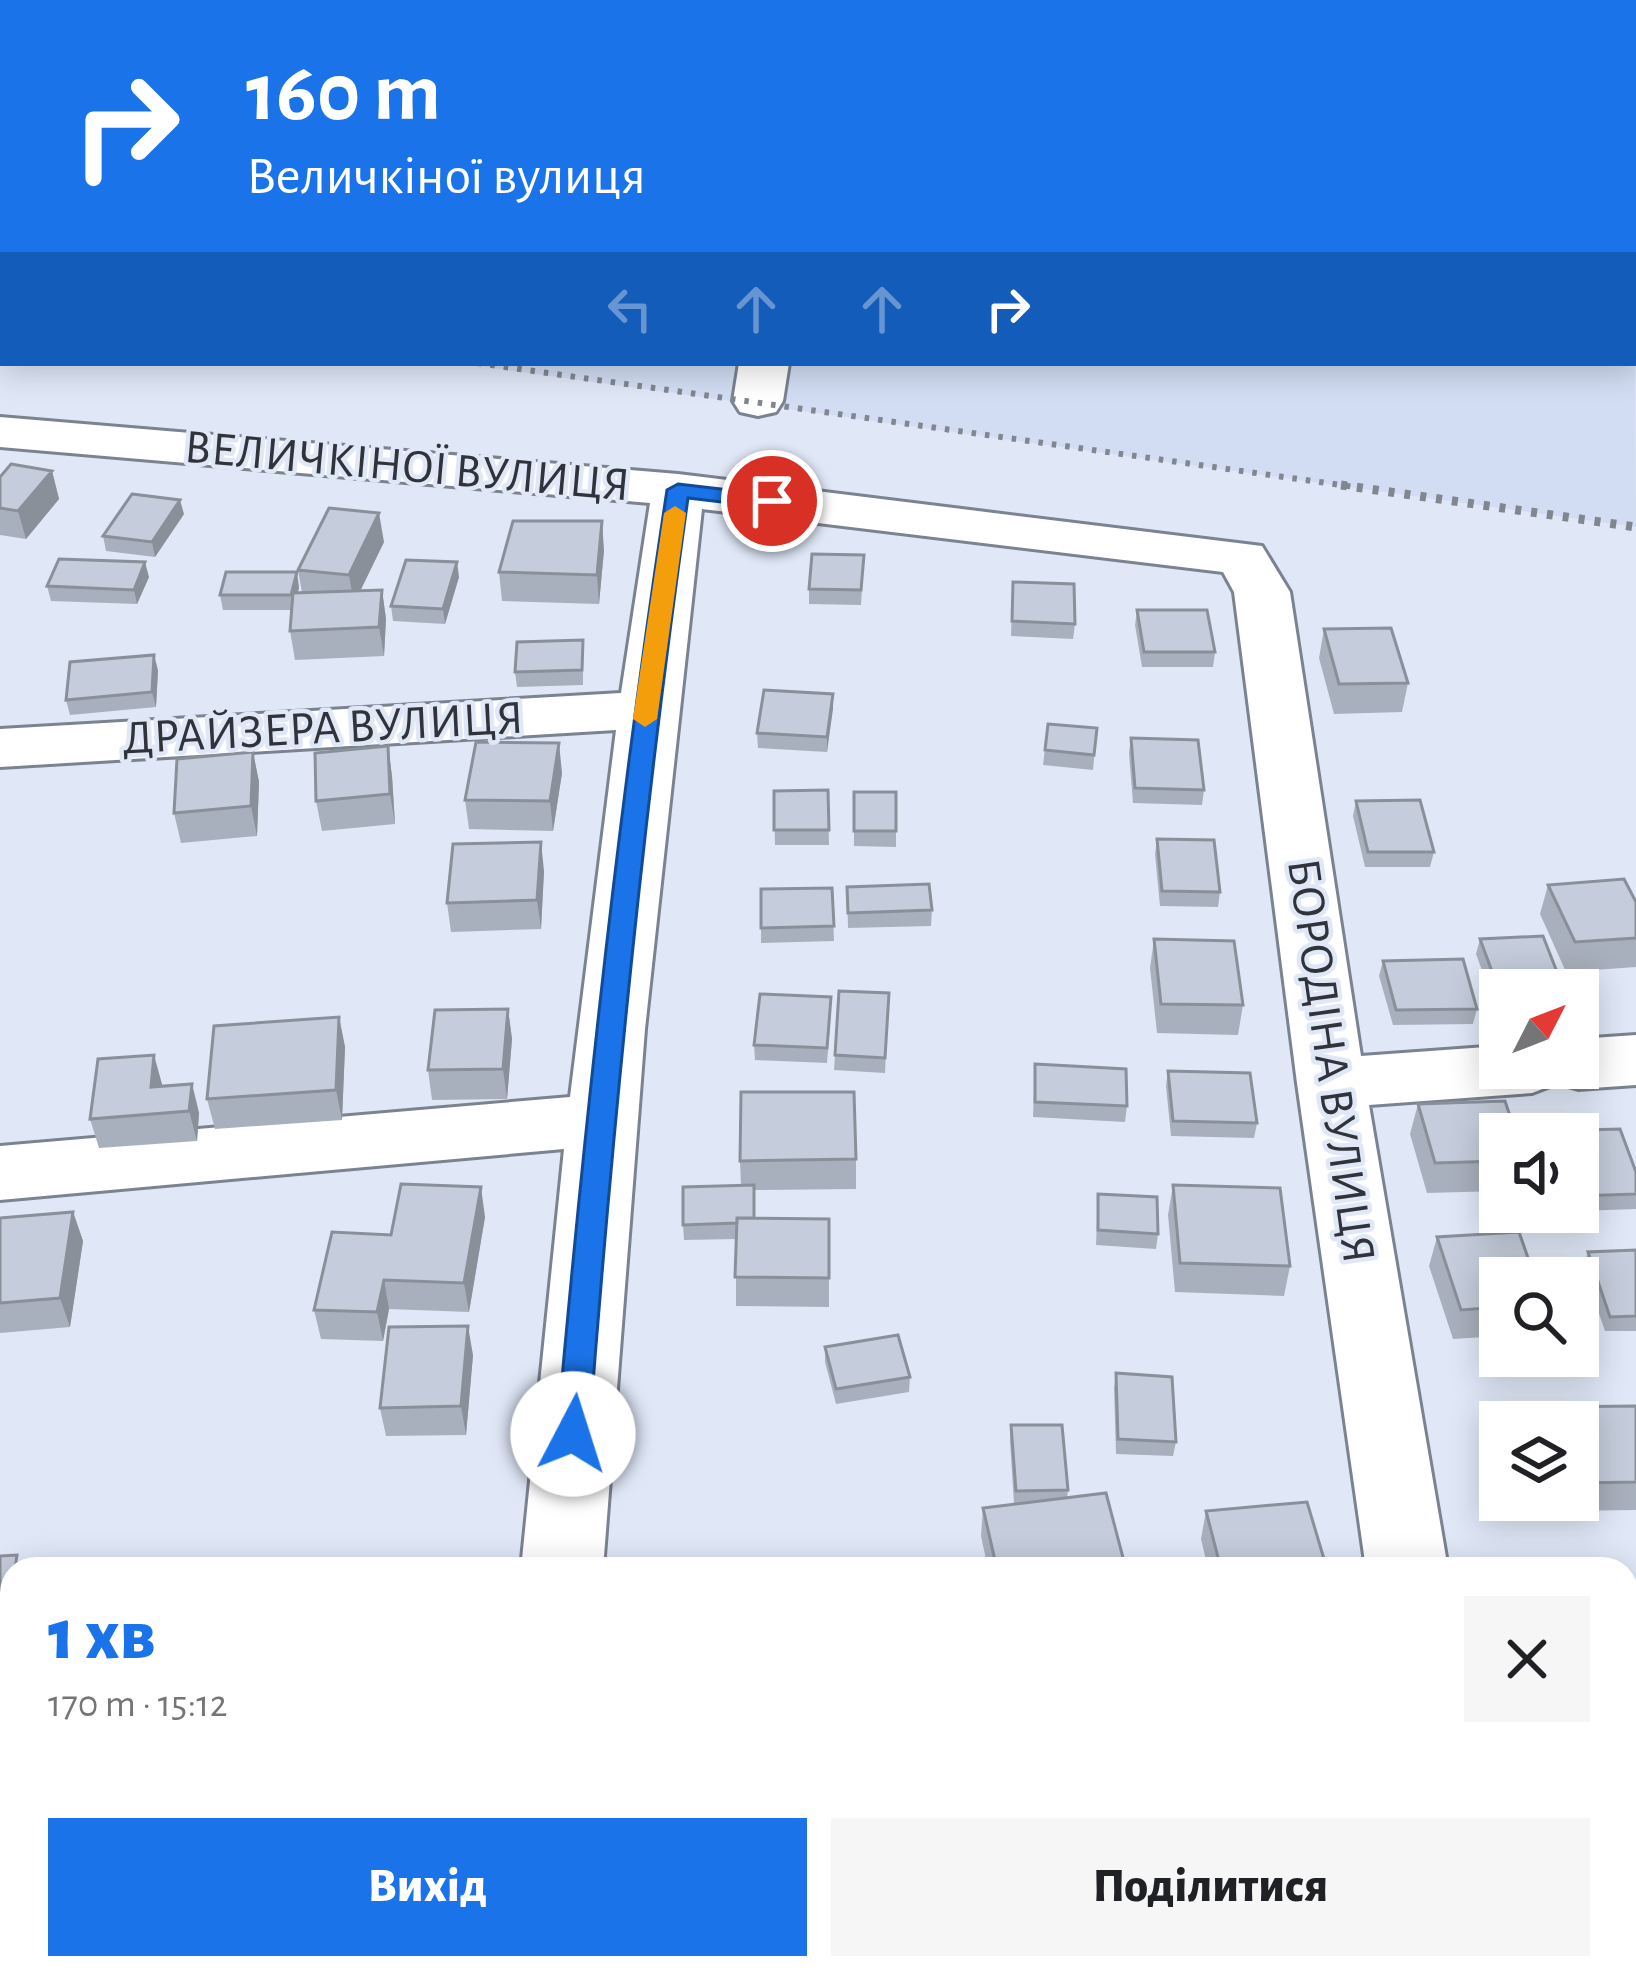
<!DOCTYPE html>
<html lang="uk">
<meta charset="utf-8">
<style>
body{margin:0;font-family:"Alegreya Sans",sans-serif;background:#f6f6f6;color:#202124;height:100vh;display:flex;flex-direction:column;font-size:45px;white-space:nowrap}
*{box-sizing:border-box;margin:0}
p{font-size:39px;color:#757577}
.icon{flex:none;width:66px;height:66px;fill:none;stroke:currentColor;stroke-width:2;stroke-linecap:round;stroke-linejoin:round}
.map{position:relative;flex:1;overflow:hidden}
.details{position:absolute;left:0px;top:1557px;width:1638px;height:423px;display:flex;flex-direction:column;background:#fff;border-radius:36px 36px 0 0;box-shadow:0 6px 30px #0003}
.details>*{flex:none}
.guide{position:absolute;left:0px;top:0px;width:1638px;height:366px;box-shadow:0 6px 30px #0003;background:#1a73e8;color:#fff;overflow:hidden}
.needle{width:78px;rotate:48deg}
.controls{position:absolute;left:1479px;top:969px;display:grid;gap:24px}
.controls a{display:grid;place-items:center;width:120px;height:120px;border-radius:0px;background:#fff;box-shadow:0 6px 30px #0003;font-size:60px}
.pin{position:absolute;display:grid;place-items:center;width:102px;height:102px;color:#fff;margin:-51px;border:6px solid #fff;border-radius:50%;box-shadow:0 3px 12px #0007}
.me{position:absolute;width:132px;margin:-66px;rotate:5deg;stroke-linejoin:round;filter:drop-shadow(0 0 9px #0008)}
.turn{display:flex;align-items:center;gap:42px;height:252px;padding:0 48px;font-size:54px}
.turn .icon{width:156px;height:156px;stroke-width:2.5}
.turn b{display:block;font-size:84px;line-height:102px}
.lanes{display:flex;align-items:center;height:114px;padding:0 48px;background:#0003;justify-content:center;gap:60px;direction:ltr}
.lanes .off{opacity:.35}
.round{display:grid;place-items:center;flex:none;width:126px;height:126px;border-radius:0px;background:#f6f6f6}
.summary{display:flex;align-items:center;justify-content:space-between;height:204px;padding:0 48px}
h1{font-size:72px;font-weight:800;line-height:90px;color:#1a73e8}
.action{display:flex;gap:24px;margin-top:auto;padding:24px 48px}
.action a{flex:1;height:138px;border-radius:0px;background:#1a73e8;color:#fff;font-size:48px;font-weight:800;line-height:138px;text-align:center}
.action a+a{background:#f6f6f6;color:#202124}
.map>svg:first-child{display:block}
.built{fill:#d2ddf3}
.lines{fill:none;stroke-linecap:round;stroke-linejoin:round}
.minor-casing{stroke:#7b8290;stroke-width:6}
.minor{fill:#fff;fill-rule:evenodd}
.rail-far1{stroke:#818690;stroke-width:6;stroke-dasharray:4.5 9;stroke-linecap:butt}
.rail{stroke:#818690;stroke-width:9;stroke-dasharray:6 10;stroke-linecap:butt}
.wall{fill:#a9b0bd}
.shaded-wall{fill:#8a909a}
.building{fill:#c5cddc;stroke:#8a909a;stroke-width:3}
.route{fill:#1a73e8;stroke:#114b97;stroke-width:3}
.slow{fill:#f59e0b}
.labels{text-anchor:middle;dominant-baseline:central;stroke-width:9;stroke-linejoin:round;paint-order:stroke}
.street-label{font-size:48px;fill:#303339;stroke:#e0e8f8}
</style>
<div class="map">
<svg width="1636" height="1979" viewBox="0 0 1636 1979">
<rect width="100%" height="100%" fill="#e0e8f8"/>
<path class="built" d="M1635,321l1,206 -1178,-164h1177z"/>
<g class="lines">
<defs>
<path id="minor" d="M0,0h25l-22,3 -3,16z
M800,0h40v3h-40z
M739,363h50l-6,38 -7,11 -18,4 -18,-4 -7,-11z
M0,417l678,57 584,72 28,46 71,464 139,-10v22h78v-29l58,-4v50l-58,4 -20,-6 -26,10 -163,12 79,464h-82l-69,-486 -63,-491 -11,-20 -521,-63 -57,520 -42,540h-82l43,-420 -564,51v-54l570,-49 46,-367 -616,37v-38l621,-36 29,-190 -650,-56z
M1636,1667v78l-10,1v-78z
M12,1811v84l-12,1v-84z
M503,1968h92l1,11h-92z
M1463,1968h92l4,11h-92z"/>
</defs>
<use href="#minor" class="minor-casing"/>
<use href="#minor" class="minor"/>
<path class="rail-far1" d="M477,363l885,125"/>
<path class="rail" d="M1341,485l295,42"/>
</g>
<path class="wall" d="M48,0h236v3h-235z
M52,471l7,28 -33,40 -26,-4v-58z
M184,514l-29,43 -49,-6 -3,-15z
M384,542l-24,48h22l4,29 -2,37 -89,4 -5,-29 2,-21h-69l-3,-15 79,-8 -1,6h4l-4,-23z
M604,550l-5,54 -97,-3 -3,-29z
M864,555l-3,50 -52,-1v-15z
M149,577l-12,27 -86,-3 -4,-15z
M459,577l-14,47 -52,-3 -2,-15z
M1013,582l62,42 -2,15 -62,-3z
M1137,610l78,42 -2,15h-71l-7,-42z
M1324,629l84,54 -6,29 -68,2 -15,-56z
M583,640v45l-66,2 -2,-15z
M158,670l-2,37 -86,8 -4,-15z
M833,694l-6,58 -69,-4 -1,-15z
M1048,724l49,4 -4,42 -50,-5z
M1131,738l73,52 -2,15 -69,-2 -4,-50z
M388,746l4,30 3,48 -73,7 -6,-30z
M253,752l6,30 -2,54 -76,7 -7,-30z
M562,773l-9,58 -84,-2 -4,-29z
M828,790l1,55h-54l-1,-54z
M854,792h42v55l-42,-1z
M1356,801l78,51 -4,15h-65l-12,-51z
M1157,839l63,53 -2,15 -58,-1 -5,-52z
M544,871l-3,58 -90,3 -4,-29z
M1548,885l88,17v65l-70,5 -26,-58z
M847,887l85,23 -1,16 -83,2z
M832,888l2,53 -73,2v-54z
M1154,939l89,66 -5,30 -81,-2 -7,-65z
M1480,939l20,51v24h-2l-22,-60z
M1383,961l94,48 -4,15 -80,1 -14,-49z
M889,993l-4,80 -51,-3 1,-15z
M508,1009l4,30 -5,60 -75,1 -4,-30z
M831,1012l-4,51 -72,-3 -1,-15z
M339,1017l6,30 -3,73 -127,9 -8,-30z
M1035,1064l92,42 -2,16 -92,-5z
M1168,1071l89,52 -3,15 -83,-2 -5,-50z
M192,1084l7,29 -2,28 -98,7 -9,-29 72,-33z
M1418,1104l82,30v57l-73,2 -17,-59z
M1620,1129l16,43v37l-58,2v-77h-29l1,-3z
M856,1159v30l-102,1v28l75,1v88l-93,-1v-67l-52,1 -1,-15 58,-40 -1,-24z
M1173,1185l117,81 -6,30 -109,-4 -7,-77z
M1098,1194l60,40 -2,15 -60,-4z
M73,1212l10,29 -13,86 -70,6v-115z
M485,1217l-16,95 -80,-3 -6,32 -62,-2 -7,-29 77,-75z
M1437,1237l63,41v58l-47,3 -24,-73z
M1636,1250v81h-31l-22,-64 5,-15z
M825,1347l85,30 -1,15 -73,12 -11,-42z
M473,1355l-7,80 -80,1 -6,-28z
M1116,1373l60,69 -3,14 -57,-2 -2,-66z
M1636,1406v104l-75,1 -3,-11h20v-78h-33l5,-15z
M1011,1425l57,65 -1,8 59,71h-138l-7,-33 2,-28 31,-4 -4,-64z
M1206,1511l121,58h-119l-7,-30z
M1068,1968h146l3,11h-147z
M1325,1968h116l-5,11h-108z"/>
<path class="shaded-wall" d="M265,0h19v3h-20z
M52,471l7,28 -33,40 -8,-28z
M180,500l4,14 -29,43 -3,-15z
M379,513l5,29 -30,62 -5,-29z
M602,521l2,29 -5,54 -2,-29z
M145,562l4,15 -12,27 -3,-14z
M457,562l2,15 -14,47 -2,-15z
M297,572l2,15 -5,23 -3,-15z
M382,590l4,29 -2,37 -5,-29z
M154,655l4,15 -2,37 -4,-15z
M833,694v15l-6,43v-15z
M559,743l3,30 -9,58 -3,-30z
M388,746l4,30 3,48 -5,-30z
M253,752l6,30 -2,54 -6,-30z
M541,842l3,29 -3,58 -4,-29z
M508,1009l4,30 -5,60 -4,-30z
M339,1017l6,30 -3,73 -6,-30z
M154,1055l8,29 -3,32 -8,-29z
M192,1084l7,29 -2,28 -8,-30z
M481,1187l4,30 -16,95 -5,-29z
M73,1212l10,29 -13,86 -10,-29z
M384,1280l5,29 -6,32 -6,-29z
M468,1326l5,29 -7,80 -5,-29z
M12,1583v97l-8,48 -4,-8v-68z"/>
<path class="building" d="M163,0h102l-1,2z
M374,0h219l-1,3h-219z
M702,0h78l-1,3h-77z
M11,464l41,7 -34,40 -18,-3v-31z
M132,494l48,6 -28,42 -49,-6z
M329,508l50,5 -30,62 -51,-5z
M513,521h89l-5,54 -98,-3z
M812,554l52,1 -3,35 -52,-1z
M59,559l86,3 -11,28 -87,-4z
M406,560l51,2 -14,47 -52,-3z
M226,572h71l-6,23h-71z
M1013,582l61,2 1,40 -63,-3z
M382,590l-3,37 -89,4 3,-38z
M1137,610h70l8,42h-71z
M1391,628l17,55 -69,1 -15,-55z
M583,640l-1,30 -67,2 2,-30z
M154,655l-2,37 -86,8 4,-38z
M764,690l69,4 -6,43 -70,-4z
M1048,724l49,4 -3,27 -49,-5z
M1131,738l67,2 6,50 -69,-2z
M476,742l83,1 -9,58 -85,-1z
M388,746l2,48 -74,7 -1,-48z
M253,752l-2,54 -77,7 3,-54z
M828,790l1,40h-55v-39z
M854,792h42v39h-42z
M1420,800l14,52h-66l-12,-51z
M1157,839l57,1 6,52 -58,-1z
M541,842l-4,58 -90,3 6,-59z
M1624,879l12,23v36l-61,4 -27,-57z
M929,884l3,26 -84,3 -1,-26z
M832,888l2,38 -73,2v-39z
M1543,936l21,54h-64v3l-20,-54z
M1154,939l80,2 9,64 -82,-1z
M1463,959l14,50 -81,1 -13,-49z
M839,991l50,2 -4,65 -50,-3z
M760,994l71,3 -4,51 -73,-3z
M508,1009l-5,60 -75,1 7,-60z
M339,1017l-3,73 -129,9 7,-73z
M154,1055l-3,32 41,-3 -3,27 -99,8 8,-60z
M1035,1064l91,5 1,37 -92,-4z
M1168,1071l82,2 7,50 -84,-2z
M741,1092h113l2,67 -116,2z
M1505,1101l11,33h-16v27l-65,2 -17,-59z
M1620,1129l16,43v22l-58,2v-62h-27l-1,-3z
M401,1184l80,3 -17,96 -80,-3 -7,32 -63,-2 18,-78 59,3z
M754,1185v33h-17v5l-54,2v-38z
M1173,1185l107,3 10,78 -110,-3z
M1098,1194l59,3 1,37 -60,-4z
M73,1212l-13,86 -60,5v-85z
M737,1218l92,1v59l-94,-1z
M1519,1232l16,46h-35v29l-39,3 -24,-73z
M1636,1250v66l-26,1 -22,-65z
M468,1326l-7,80 -81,2 9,-81z
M898,1335l12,42 -74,12 -11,-42z
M1116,1373l56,4 4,65 -58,-3z
M1636,1406v76l-58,1v-61h-23l-5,-15z
M1011,1425h51l6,65 -52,1z
M1106,1493l20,76h-129l-14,-61z
M1307,1502l20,67h-106l-15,-58z
M17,1555l-2,14h-3v14l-12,69v-96z
M840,1968h111l1,11h-111z
M1078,1968h136l3,11h-136z
M395,1969v10h-86z"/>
<path class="route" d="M678,484l94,11 11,6 -11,7 -84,-10c-44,311 -75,623 -99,936l-4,10 -12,4 -11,-4 -5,-10c28,-316 62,-630 110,-944z"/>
<path class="slow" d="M675,506l11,7 -29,206 -12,8 -12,-8 31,-206z"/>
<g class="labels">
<g class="street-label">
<text transform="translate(407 467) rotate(5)">ВЕЛИЧКІНОЇ ВУЛИЦЯ</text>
<text transform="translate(323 729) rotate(-3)">ДРАЙЗЕРА ВУЛИЦЯ</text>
<text transform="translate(1330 1061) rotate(82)">БОРОДІНА ВУЛИЦЯ</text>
</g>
</g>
</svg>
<div class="controls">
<a><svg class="needle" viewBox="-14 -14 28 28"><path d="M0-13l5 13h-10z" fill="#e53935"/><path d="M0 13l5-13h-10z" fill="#757577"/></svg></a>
<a><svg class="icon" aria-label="sound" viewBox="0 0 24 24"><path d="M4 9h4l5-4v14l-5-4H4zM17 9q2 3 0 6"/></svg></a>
<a><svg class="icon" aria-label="search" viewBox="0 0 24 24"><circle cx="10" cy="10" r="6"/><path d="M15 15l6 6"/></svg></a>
<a><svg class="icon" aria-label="layers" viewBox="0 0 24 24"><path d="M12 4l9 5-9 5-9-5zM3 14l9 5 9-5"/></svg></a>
</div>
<div class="pin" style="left:772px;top:501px;background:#d93025"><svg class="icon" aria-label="arrive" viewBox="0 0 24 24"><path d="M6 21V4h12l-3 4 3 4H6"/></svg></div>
<svg class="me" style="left:573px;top:1434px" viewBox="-20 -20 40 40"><circle r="19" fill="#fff"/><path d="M0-13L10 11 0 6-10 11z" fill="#1a73e8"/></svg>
<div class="guide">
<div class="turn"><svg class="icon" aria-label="right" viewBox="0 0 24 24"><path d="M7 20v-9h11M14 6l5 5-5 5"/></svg><div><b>160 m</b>Величкіної вулиця</div></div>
<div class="lanes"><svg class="icon off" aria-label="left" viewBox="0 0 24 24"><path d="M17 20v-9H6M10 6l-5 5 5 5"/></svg><svg class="icon off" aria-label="ahead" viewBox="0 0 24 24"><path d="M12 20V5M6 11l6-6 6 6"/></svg><svg class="icon off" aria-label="ahead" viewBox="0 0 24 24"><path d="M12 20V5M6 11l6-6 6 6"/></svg><svg class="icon" aria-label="right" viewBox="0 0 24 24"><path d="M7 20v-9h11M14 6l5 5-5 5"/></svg></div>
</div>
<section class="details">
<div class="summary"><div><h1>1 хв</h1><p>170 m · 15:12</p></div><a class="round"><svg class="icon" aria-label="close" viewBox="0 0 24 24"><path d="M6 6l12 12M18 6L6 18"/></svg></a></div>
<div class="action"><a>Вихід</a><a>Поділитися</a></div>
</section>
</div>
